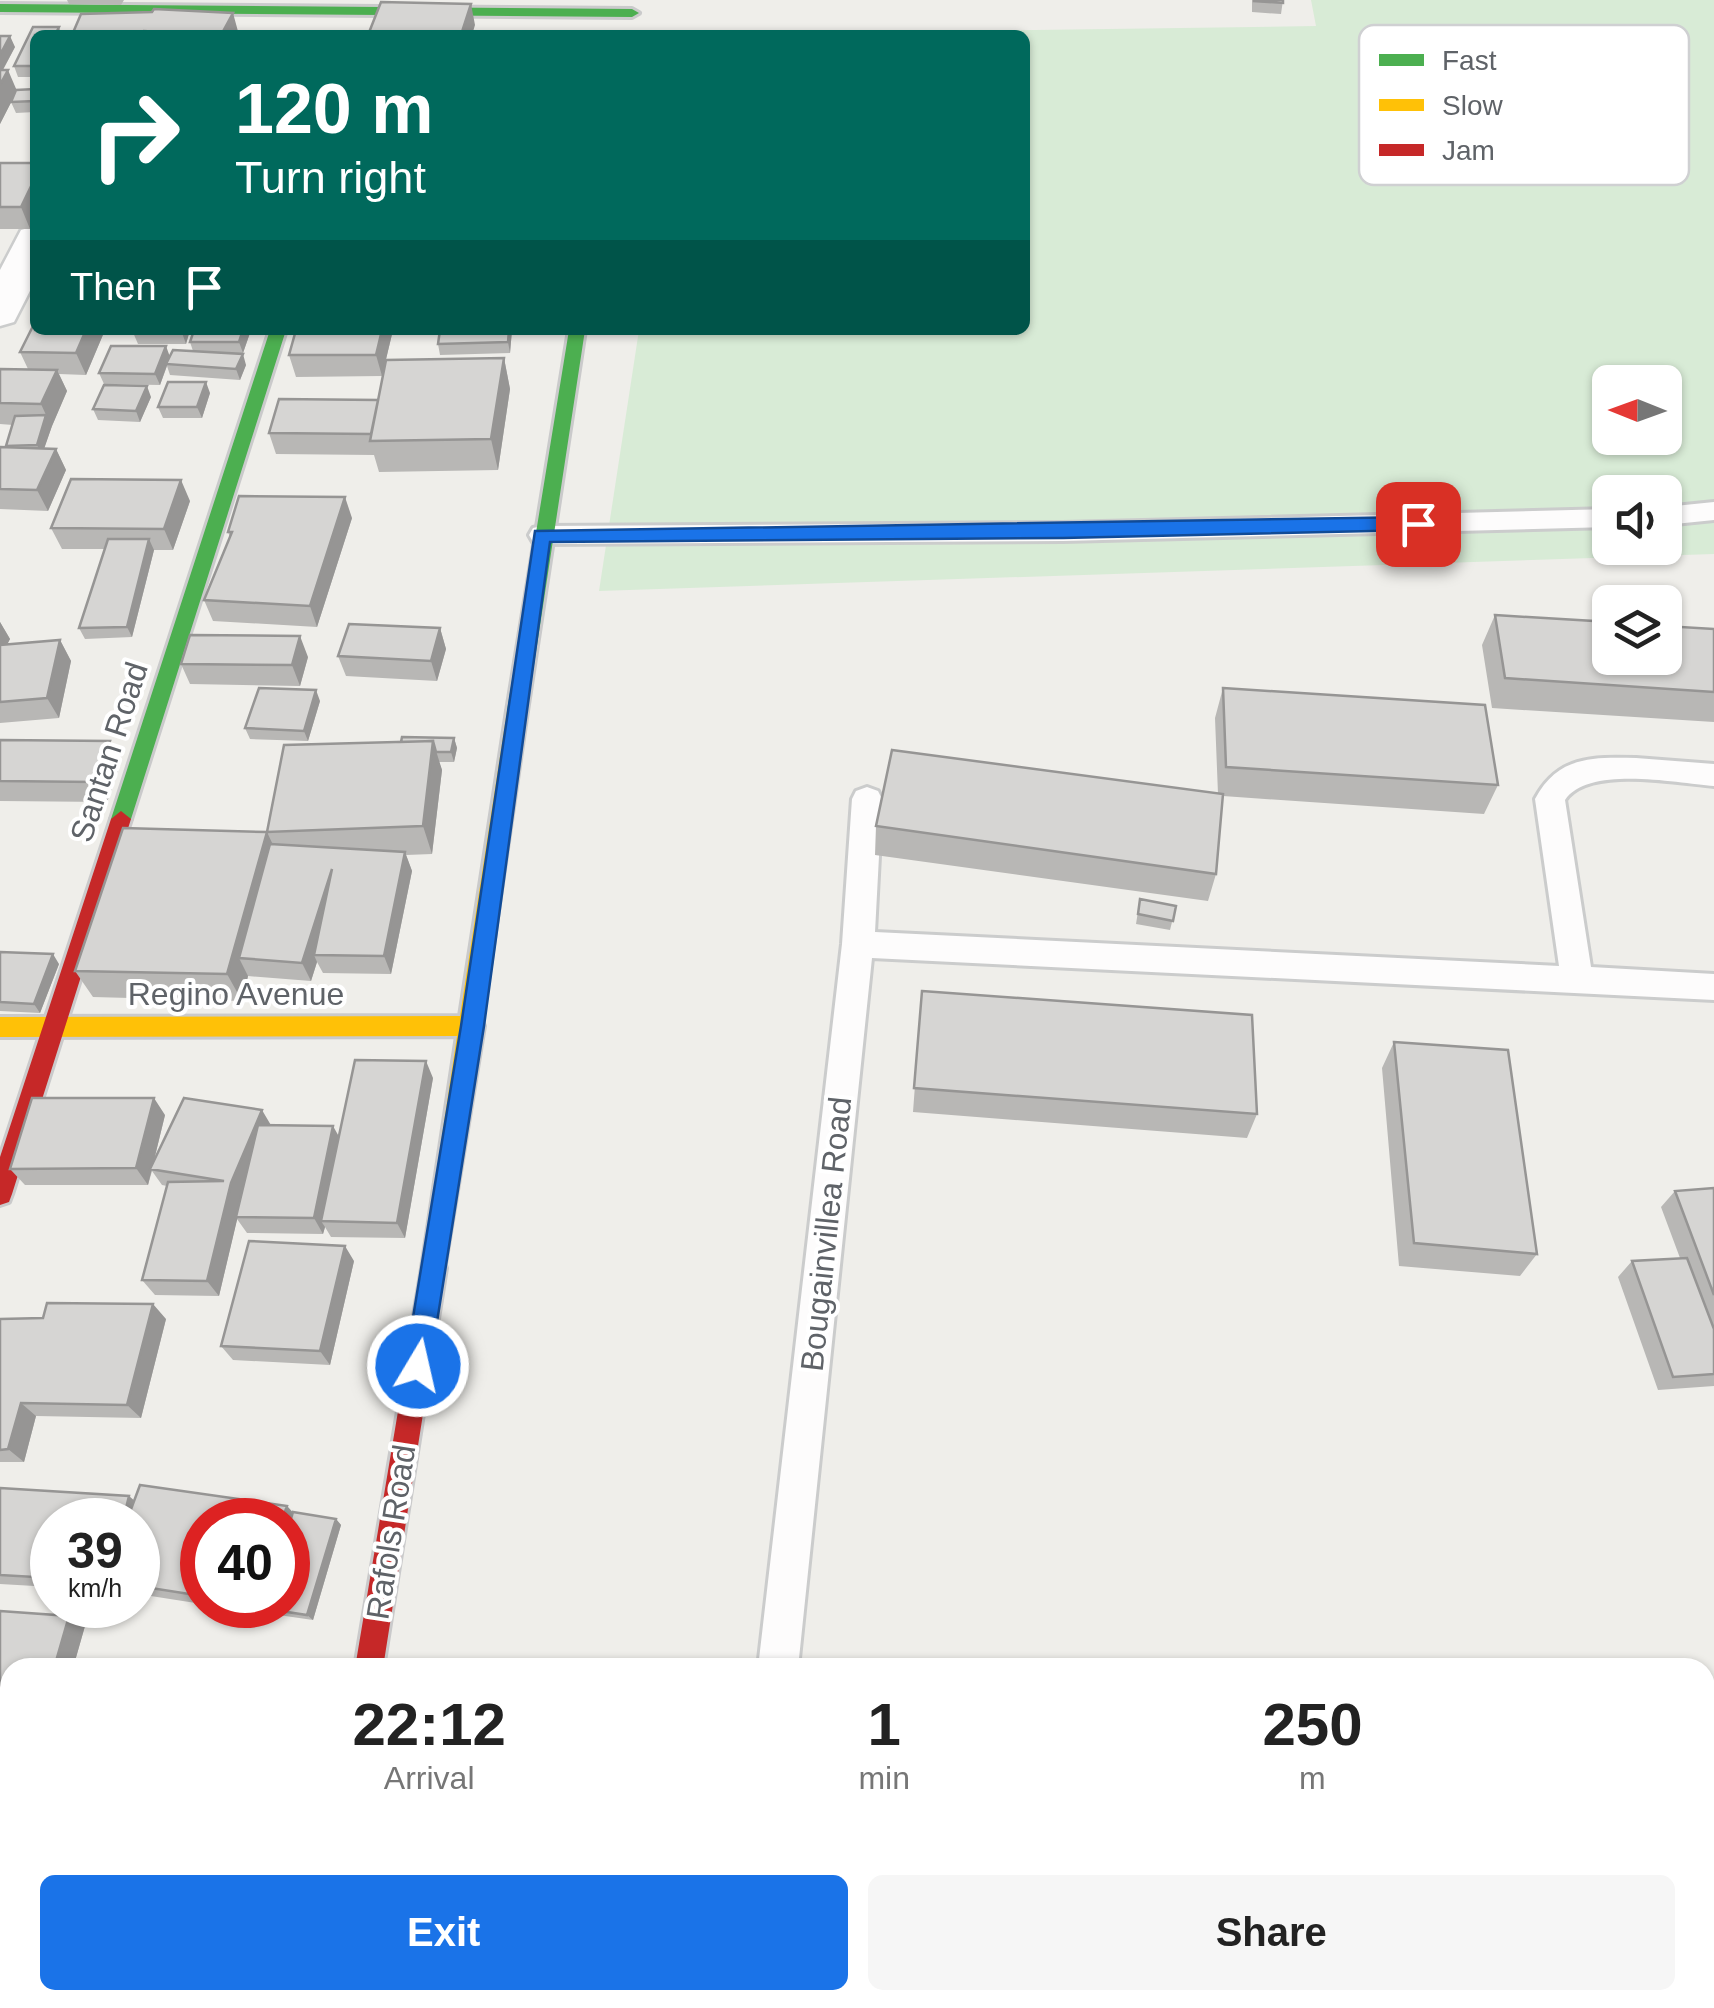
<!DOCTYPE html>
<style>
body{margin:0;font-family:Helvetica,sans-serif;background:#f6f6f6;color:#222;height:100vh;display:flex;flex-direction:column;font-size:38px;white-space:nowrap}
*{box-sizing:border-box;margin:0}
p{font-size:32px;color:#767676}
.icon{flex:none;width:55px;height:55px;fill:none;stroke:currentColor;stroke-width:2;stroke-linecap:round;stroke-linejoin:round}
.map{position:relative;flex:1;overflow:hidden}
.panel{position:absolute;left:0px;top:1658px;width:1715px;height:352px;display:flex;flex-direction:column;background:#fff;border-radius:30px 30px 0 0;box-shadow:0 2px 8px #0004}
.panel>*{flex:none}
.hud{position:absolute;left:30px;top:30px;width:1000px;height:305px;border-radius:15px;box-shadow:0 2px 8px #0004;background:#00695c;color:#fff;overflow:hidden}
.needle{width:65px;rotate:271deg}
.fabs{position:absolute;left:1592px;top:365px;display:grid;gap:20px}
.fabs a{display:grid;place-items:center;width:90px;height:90px;border-radius:15px;background:#fff;box-shadow:0 2px 8px #0004;font-size:50px}
.speed{position:absolute;left:30px;top:1498px;display:flex;gap:20px;font-size:50px;font-weight:700;text-align:center}
.speed>*{display:grid;place-content:center;width:130px;height:130px;border-radius:50%;background:#fff;box-shadow:0 2px 8px #0004;line-height:1}
.speed small{font-size:25px;font-weight:400}
.speed .limit{border:15px solid #d22;background:#fff;color:#111}
.pin{position:absolute;display:grid;place-items:center;width:85px;height:85px;color:#fff;margin:-42px;border-radius:20px;box-shadow:0 5px 15px #0006}
.me{position:absolute;width:110px;margin:-55px;rotate:9deg;stroke-linejoin:round;filter:drop-shadow(0 0 8px #0008)}
.turn{display:flex;align-items:center;gap:35px;height:210px;padding:0 40px;font-size:45px}
.turn .icon{width:130px;height:130px;stroke-width:2.5}
.turn b{display:block;font-size:70px;line-height:85px}
.then{display:flex;align-items:center;height:95px;padding:0 40px;background:#0003;gap:20px;font-size:38px}
.eta{display:flex;justify-content:space-evenly;align-items:center;height:170px;text-align:center}
.eta b{font-size:60px;font-weight:700;line-height:70px}
.cta{display:flex;gap:20px;margin-top:auto;padding:20px 40px}
.cta a{flex:1;height:115px;border-radius:15px;background:#1a73e8;color:#fff;font-size:40px;font-weight:700;line-height:115px;text-align:center}
.cta a+a{background:#f6f6f6;color:#222}
.map>svg:first-child{display:block}
.green{fill:#d8ebd6;fill-rule:evenodd}
.lines{fill:none;stroke-linecap:round;stroke-linejoin:round}
.lane-casing{stroke:#cbcccc;stroke-width:6}
.street-casing{stroke:#cbcccc;stroke-width:5}
.fast-casing{stroke:#cacacb;stroke-width:6}
.slow-casing{stroke:#cacacb;stroke-width:6}
.jam-casing{stroke:#cacacb;stroke-width:6}
.lane{fill:#fdfcfc;fill-rule:evenodd}
.street{fill:#fdfcfc;fill-rule:evenodd}
.fast{fill:#4caf50;fill-rule:evenodd}
.slow{fill:#ffc107;fill-rule:evenodd}
.jam{fill:#c62828;fill-rule:evenodd}
.wall{fill:#b8b7b5}
.shaded-wall{fill:#969594}
.building{fill:#d6d5d3;stroke:#969594;stroke-width:2.5}
.route{fill:#1a73e8;stroke:#114b97;stroke-width:2.5}
.labels{text-anchor:middle;dominant-baseline:central;stroke-width:8;stroke-linejoin:round;paint-order:stroke}
.street-label{font-size:32px;fill:#5f6368;stroke:#fff}
.key{fill:#fff;stroke:#cfd0d2;stroke-width:2.5}
.key-label{font-size:28px;fill:#5f6368}
</style>
<div class="map">
<svg width="1714" height="2008" viewBox="0 0 1714 2008">
<rect width="100%" height="100%" fill="#efeeea"/>
<path class="green" d="M1311,0h403v554l-1115,37 40,-261h386v-295h-331l622,-9zM1610,382h55v56h-55zM1610,492h55v56h-55z"/>
<g class="lines">
<defs>
<path id="lane" d="M1714,502v18l-49,5v-18z
M1610,509v18l-547,14 -521,3 -9,-2 -4,-7 4,-7 9,-2 521,-3z
M1636,758l78,6v22c-37,-3 -126,-21 -149,14l26,167 123,7v26l-842,-42 -74,710h-40l84,-724 10,-145 4,-8 11,-4 11,4 4,8 -7,133 684,34 -24,-167c23,-43 57,-42 101,-41z
M716,2000h44l-1,8h-44z"/>
<path id="street" d="M35,226v55l-21,41 -14,4v-56l21,-40z
M288,2000h76l-1,8h-76z"/>
<path id="fast" d="M0,4l632,5 7,4 -7,4 -632,-5z
M270,330h16l-155,489 -10,8 -10,-8z
M569,330h16l-58,381 -10,7 -10,-7z"/>
<path id="slow" d="M517,704l10,7 -45,310 2,5 -41,250 -9,3 -9,-3 -3,-8 35,-232 -457,1v-20l460,-1 47,-305z"/>
<path id="jam" d="M121,811l10,8 -119,375 -3,8 -9,3v-48l111,-338z
M434,1257l9,3 3,8 -63,400h-28l67,-400 3,-8z"/>
</defs>
<use href="#lane" class="lane-casing"/>
<use href="#street" class="street-casing"/>
<use href="#fast" class="fast-casing"/>
<use href="#slow" class="slow-casing"/>
<use href="#jam" class="jam-casing"/>
<use href="#lane" class="lane"/>
<use href="#street" class="street"/>
<use href="#fast" class="fast"/>
<use href="#slow" class="slow"/>
<use href="#jam" class="jam"/>
</g>
<path class="wall" d="M67,0h57l-3,5 -52,-1z
M1252,0h31l-2,14 -29,-2z
M81,14l159,20 -168,1z
M33,27h26l3,8h-27v42h-17l-4,-11z
M0,36l15,11 -12,23 13,20 19,-1v23l-19,1 -5,-11 -11,22z
M0,163h35v56l-5,10h-30z
M105,330l-19,45 -27,-1 8,17 -15,35 -8,22 12,1 10,21 -18,41 -48,-2v-62h7l6,-22 -13,-1v-55h28l-8,-17z
M132,330h58l-4,14h-48z
M194,330h57l-8,23h-20l23,12 -6,15 -70,-5 -3,-9 -7,19 -56,-1 -5,-11 94,-22 -3,-9z
M296,330h97l-11,46 -86,1 -7,-22z
M512,330l-2,23 -70,2 -2,-11z
M504,358l6,31 -12,81 -119,2 -5,-17 -98,-1 -7,-21 109,-33z
M210,393l-8,25h-39l-5,-11z
M151,397l-11,25 -42,-2 -5,-11z
M190,501l-17,49h-19l-22,87 -47,2 -6,-11 26,-79h-43l-11,-21z
M352,518l-35,109 -104,-6 -9,-21 26,-63 -2,-5z
M1495,615l219,14v93l-222,-14 -10,-63z
M0,622l10,17 -3,5 53,-4 11,21 -12,57 -59,5z
M440,628l6,21 -9,32 -91,-5 -8,-20z
M308,657l-8,29 -110,-2 -9,-20z
M1223,688l275,97 -14,29 -261,-18 -7,78 -8,27 -333,-46 1,-29 342,-32 -3,-76z
M320,701l-12,40 -58,-2 -5,-11z
M454,738l3,10 -3,14h-15l3,8 -10,84 -26,1 6,16 -21,103 -68,-1 -6,-11 -6,19 -63,-5 -6,25 -149,-4 -18,-26 192,-139 134,-90z
M0,740l110,1 11,20 -14,41 -107,-1z
M1140,899l36,7 -6,24 -34,-6z
M0,952l59,12 -19,49 -40,-2z
M922,991l335,123 -10,24 -334,-26z
M1394,1042l143,212 -17,22 -121,-10 -17,-198z
M433,1078l-28,160 -74,-1 -6,-10 -2,7 -76,-1 -10,-14 -18,77 -64,-1 -13,-15 25,-94 -5,-1 -10,-14 -4,14h-123l-15,-16 155,-54 -11,45 116,-35 69,12z
M1714,1188v198l-56,4 -40,-113 14,-16 48,-3 -19,-51 14,-16z
M354,1261l-24,104 -97,-5 -12,-14z
M0,1319h166l-25,99 -105,-2 -12,46h-24z
M0,1488l134,13 153,5 6,7 43,6 5,6 -28,95 -103,-15h78l-86,-85v84l-64,-10v-74h-86v67l-52,-3z
M0,1611l85,15 -12,42h-63v47h-10z"/>
<path class="shaded-wall" d="M471,4l4,21 -3,10h-11z
M233,13l6,22h-18z
M10,36l5,11 -15,28v-20z
M8,70l9,21 -17,33v-39z
M35,178v41l-5,10 -9,-22z
M86,330h19l-19,45 -10,-22z
M181,330h9l-4,14z
M243,330h8l-8,23 -4,-11z
M382,330h11l-11,46 -6,-21z
M509,330h3l-2,23 -2,-11z
M166,346l4,11 -10,28 -5,-11z
M243,354l3,11 -6,15 -4,-11z
M504,358l6,31 -12,81 -7,-31z
M57,370l10,21 -15,35 -10,29 -5,-10 9,-30 -5,-11z
M206,382l4,11 -8,25 -5,-11z
M147,386l4,11 -11,25 -4,-11z
M56,449l10,21 -18,41 -11,-21z
M181,480l9,21 -17,49 -9,-21z
M345,497l7,21 -35,109 -7,-21z
M149,539l5,11 -22,87 -5,-10z
M0,622l10,17 -10,20z
M440,628l6,21 -9,32 -6,-20z
M300,636l8,21 -8,29 -8,-21z
M60,640l11,21 -12,57 -12,-20z
M316,690l4,11 -12,40 -4,-10z
M454,738l3,10 -3,14 -3,-10z
M110,741l11,20 -14,41 -11,-20z
M433,741l9,29 -10,84 -9,-28z
M267,832l13,28 -41,98 9,18 -6,25 -15,-27z
M405,852l7,19 -21,103 -7,-18z
M332,869l-18,86 3,7 -6,19 -9,-18z
M53,954l6,10 -19,49 -6,-9z
M426,1061l7,17 -28,160 -8,-15z
M154,1098l11,17 -17,70 -12,-17z
M262,1110l10,17 -30,72 -23,97 -12,-15 24,-98z
M333,1126l9,16 -21,79 4,6 -2,7 -9,-16z
M345,1246l9,15 -24,104 -10,-14z
M153,1304l13,15 -25,99 -14,-13z
M21,1403l15,13 -12,46 -16,-13z
M129,1496l14,12 -5,12h-15z
M287,1506l11,12 -10,32v-30h-6z
M336,1519l5,6 -28,95 -6,-5z
M69,1616l16,10 -12,42h-19z
M6,1759l4,2v51l-10,34v-67z
M41,2000h10l-1,8h-10z"/>
<path class="building" d="M1254,0h29v3l-29,-2z
M381,2l90,2 -10,31h-93z
M154,9l79,4 -12,22 -77,-4 -1,4h-71l9,-21 71,-2z
M33,27h26l-4,8h-20v31h-21z
M0,36h10l-10,19z
M0,70h8l-8,15z
M35,89v12l-24,1 5,-12z
M0,163h35v15l-14,29h-21z
M35,322v8h51l-10,23 -56,-1z
M194,330h49l-4,12h-49z
M296,330h86l-6,25h-87z
M440,330h69l-1,12 -70,2z
M111,346h55l-11,28 -56,-1z
M173,350l70,4 -7,15 -70,-5z
M504,358l-13,81 -121,2 16,-81z
M0,369l57,1 -16,34 -41,-1z
M168,382h38l-9,25h-39z
M104,385l43,1 -11,25 -43,-2z
M279,399l99,1 -7,34 -102,-1z
M46,415l-9,30 -31,1 9,-30z
M0,447l56,2 -19,41 -37,-1z
M71,479l110,1 -17,49 -113,-1z
M239,496l106,1 -35,109 -106,-6 28,-68h-4z
M108,539h41l-22,88 -48,1z
M1495,615l115,7v36h55v-32l49,3v63l-209,-14z
M349,624l91,4 -9,33 -93,-5z
M190,635l110,1 -8,29 -111,-1z
M60,640l-13,58 -47,4v-57z
M259,688l57,2 -12,41 -59,-3z
M1223,688l262,17 13,80 -272,-18z
M402,737l52,1 -3,14h-15l-3,-11 -32,1z
M0,740l110,1 -14,41 -96,-1z
M433,741l-10,85 -156,6 17,-87z
M892,750l331,44 -7,80 -340,-48z
M123,828l144,4 -40,142 -152,-3z
M270,844l135,8 -21,104 -70,-1 18,-86 -30,94 -63,-5z
M1140,899l36,7 -3,15 -35,-7z
M0,952l53,2 -19,50 -34,-2z
M922,991l330,24 5,99 -343,-26z
M1394,1042l114,8 29,204 -123,-11z
M355,1060l71,1 -29,162 -76,-2z
M32,1098h122l-18,70 -126,1z
M184,1098l78,12 -31,73 -24,98 -65,-1 26,-98 56,-1 -74,-12z
M258,1125l75,1 -19,92 -78,-1z
M1714,1188v107l-39,-104z
M249,1241l96,5 -25,105 -99,-5z
M1687,1258l27,71v45l-41,3 -41,-116z
M47,1303l106,1 -26,101 -106,-2 -13,46 -8,1v-131l43,-1z
M140,1485l147,21 -5,14h-80v76l-64,-10v-66h-11z
M0,1488l129,8 -6,24h-71v58l-52,-3z
M293,1512l43,7 -29,96 -46,-7 1,-3h26v-76z
M0,1611l69,5 -15,52h-44v40l-10,-1z
M0,1759h6l-6,20z
M8,1955h2v45h31l-1,8h-40z"/>
<path class="route" d="M1418,517l9,7 -9,6 -355,8 -513,4 -66,484 -54,340 -3,8 -9,4 -10,-4 -3,-8 56,-340 74,-495z"/>
<g class="labels">
<g class="street-label">
<text transform="translate(109 752) rotate(-72)">Santan Road</text>
<text x="236" y="994">Regino Avenue</text>
<text transform="translate(826 1234) rotate(-84)">Bougainvillea Road</text>
<text transform="translate(391 1532) rotate(-81)">Rafols Road</text>
</g>
</g>
<rect x="1359" y="25" width="330" height="160" rx="15" class="key"/>
<rect x="1379" y="54" width="45" height="12" fill="#4caf50"/>
<rect x="1379" y="99" width="45" height="12" fill="#ffc107"/>
<rect x="1379" y="144" width="45" height="12" fill="#c62828"/>
<g class="key-label">
<text x="1442" y="70">Fast</text>
<text x="1442" y="115">Slow</text>
<text x="1442" y="160">Jam</text>
</g>
</svg>
<div class="fabs">
<a><svg class="needle" viewBox="-14 -14 28 28"><path d="M0-13l5 13h-10z" fill="#e53935"/><path d="M0 13l5-13h-10z" fill="#767676"/></svg></a>
<a><svg class="icon" aria-label="sound" viewBox="0 0 24 24"><path d="M4 9h4l5-4v14l-5-4H4zM17 9q2 3 0 6"/></svg></a>
<a><svg class="icon" aria-label="layers" viewBox="0 0 24 24"><path d="M12 4l9 5-9 5-9-5zM3 14l9 5 9-5"/></svg></a>
</div>
<div class="speed"><div>39<small>km/h</small></div><div class="limit">40</div></div>
<div class="pin" style="left:1418px;top:524px;background:#d93025"><svg class="icon" aria-label="arrive" viewBox="0 0 24 24"><path d="M6 21V4h12l-3 4 3 4H6"/></svg></div>
<svg class="me" style="left:418px;top:1366px" viewBox="-20 -20 40 40"><circle r="17" fill="#1a73e8" stroke="#fff" stroke-width="3"/><path d="M0-11L8 9 0 5-8 9z" fill="#fff"/></svg>
<div class="hud">
<div class="turn"><svg class="icon" aria-label="right" viewBox="0 0 24 24"><path d="M7 20v-9h11M14 6l5 5-5 5"/></svg><div><b>120 m</b>Turn right</div></div>
<div class="then">Then<svg class="icon" aria-label="arrive" viewBox="0 0 24 24"><path d="M6 21V4h12l-3 4 3 4H6"/></svg></div>
</div>
<section class="panel">
<div class="eta">
<div><b>22:12</b><p>Arrival</p></div>
<div><b>1</b><p>min</p></div>
<div><b>250</b><p>m</p></div>
</div>
<div class="cta"><a>Exit</a><a>Share</a></div>
</section>
</div>
